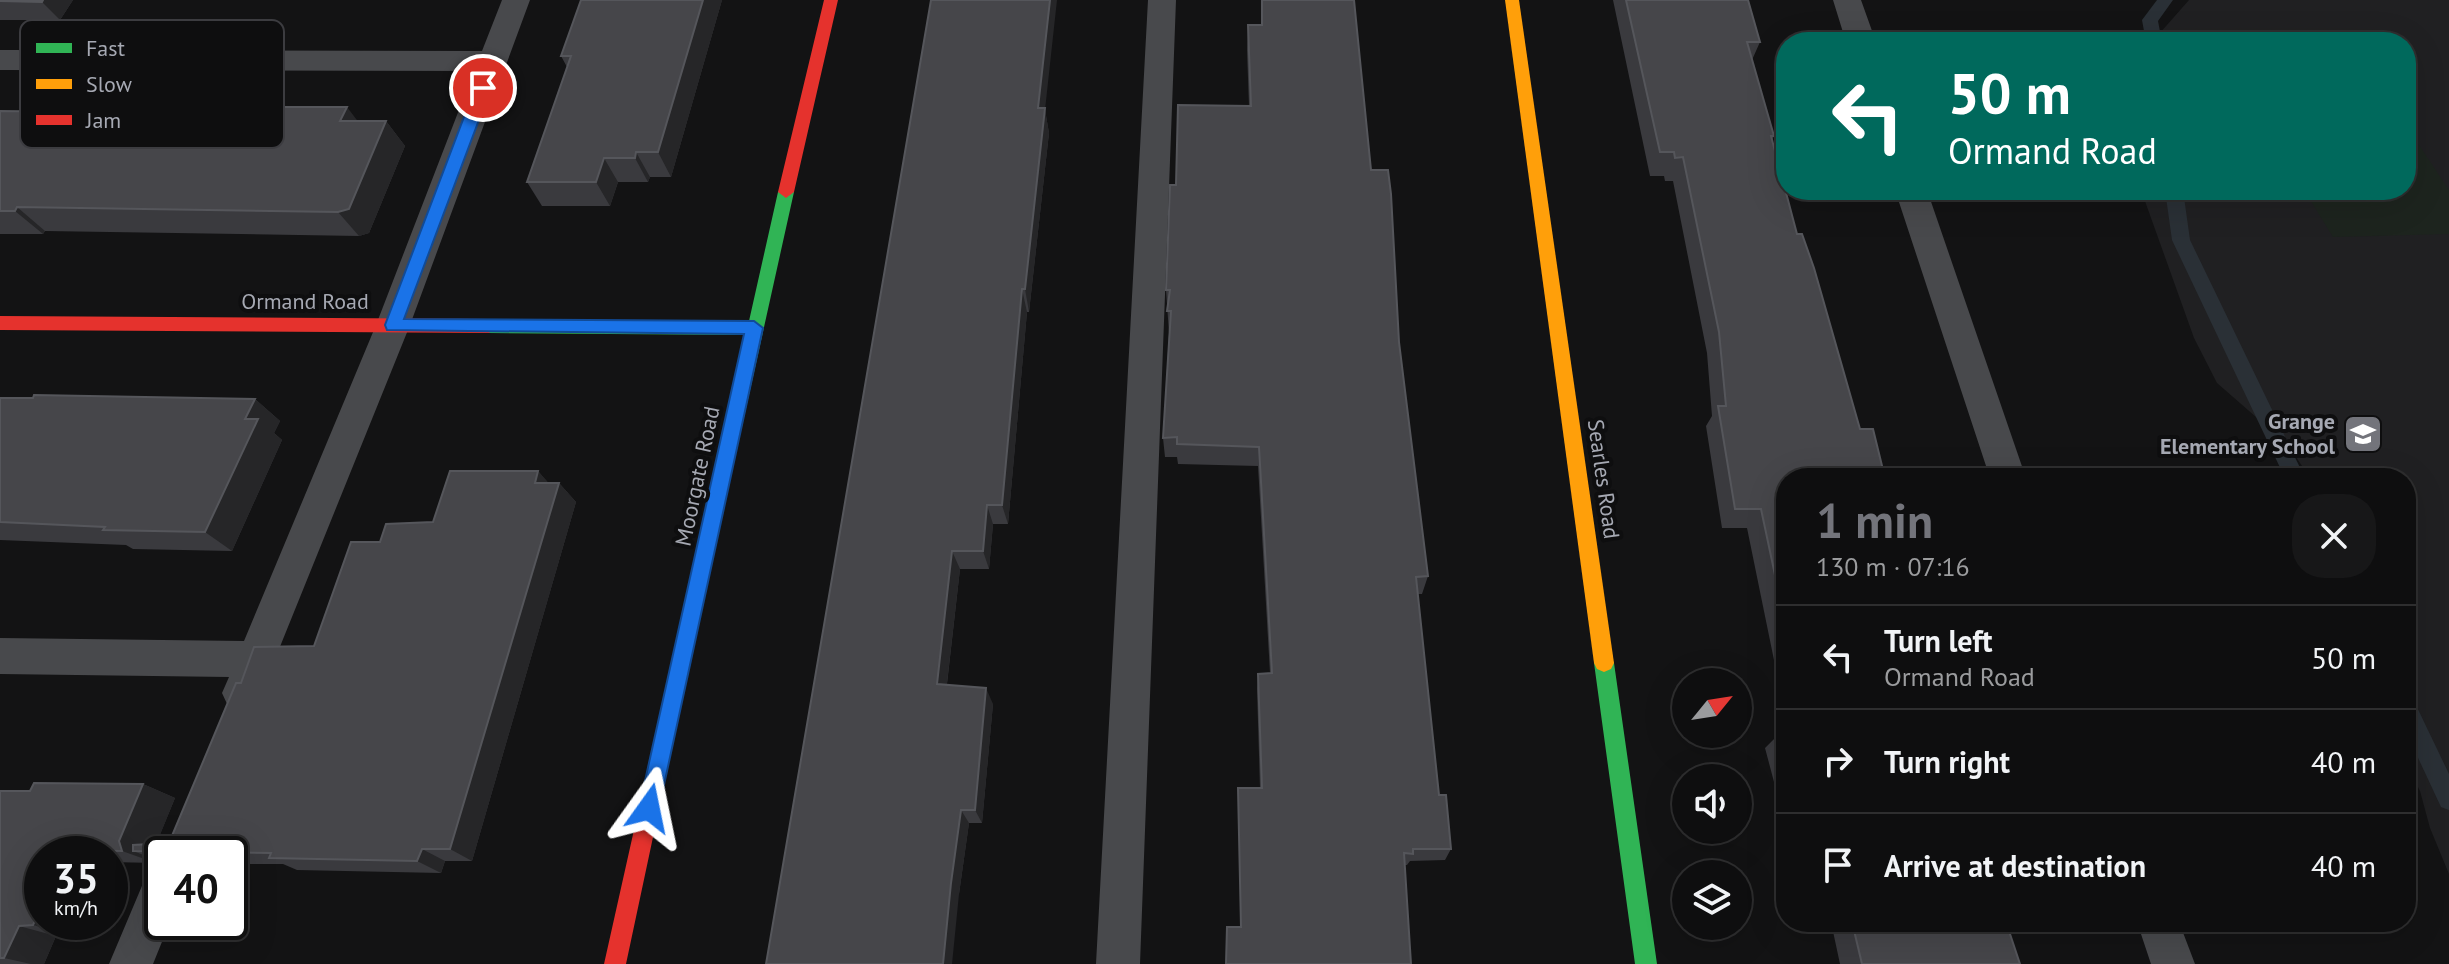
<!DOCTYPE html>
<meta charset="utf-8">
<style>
body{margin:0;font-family:"PT Sans",sans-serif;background:#171718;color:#f1f3f6;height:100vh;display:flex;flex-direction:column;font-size:30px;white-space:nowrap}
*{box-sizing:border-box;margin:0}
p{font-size:26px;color:#9b9c9e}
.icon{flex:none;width:44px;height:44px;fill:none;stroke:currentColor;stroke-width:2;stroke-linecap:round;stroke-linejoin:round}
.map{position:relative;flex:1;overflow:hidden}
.panel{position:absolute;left:1776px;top:468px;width:640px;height:464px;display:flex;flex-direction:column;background:#0e0e0f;border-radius:32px;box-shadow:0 8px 32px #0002,0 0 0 2px #2e2e2f}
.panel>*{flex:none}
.top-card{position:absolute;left:1776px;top:32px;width:640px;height:168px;border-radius:32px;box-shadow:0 8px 32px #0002,0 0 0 2px #2e2e2f;background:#00695c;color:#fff;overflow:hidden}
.needle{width:52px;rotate:60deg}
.buttons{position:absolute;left:1672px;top:668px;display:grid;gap:16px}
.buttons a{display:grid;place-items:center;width:80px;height:80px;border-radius:50%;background:#0e0e0f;box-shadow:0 8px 32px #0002,0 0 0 2px #2e2e2f;font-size:40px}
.speed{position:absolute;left:24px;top:836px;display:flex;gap:16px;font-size:40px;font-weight:700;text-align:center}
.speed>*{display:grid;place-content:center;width:104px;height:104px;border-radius:50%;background:#0e0e0f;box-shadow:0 8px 32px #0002,0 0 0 2px #2e2e2f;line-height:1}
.speed small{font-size:20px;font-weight:400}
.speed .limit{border:4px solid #111;border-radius:12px;background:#fff;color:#111}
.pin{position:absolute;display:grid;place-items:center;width:68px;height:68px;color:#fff;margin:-34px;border:4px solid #fff;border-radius:50%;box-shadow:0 2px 8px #0007}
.me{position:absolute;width:88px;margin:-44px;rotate:12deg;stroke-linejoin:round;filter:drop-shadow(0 0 6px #0008)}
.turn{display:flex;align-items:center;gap:28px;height:168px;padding:0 40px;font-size:36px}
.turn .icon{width:104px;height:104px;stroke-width:2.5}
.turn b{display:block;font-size:56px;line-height:68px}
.round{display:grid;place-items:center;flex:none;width:84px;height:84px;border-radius:32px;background:#171718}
.head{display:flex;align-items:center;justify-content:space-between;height:136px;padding:0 40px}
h1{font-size:48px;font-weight:700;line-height:60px;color:#73747b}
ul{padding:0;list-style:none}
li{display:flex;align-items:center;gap:24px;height:104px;padding:0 40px;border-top:2px solid #2e2e2f}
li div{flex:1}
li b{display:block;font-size:30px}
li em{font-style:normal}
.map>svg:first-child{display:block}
.built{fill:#202022}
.green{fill:#1d241e}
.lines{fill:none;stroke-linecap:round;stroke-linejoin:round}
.stream{fill:#2a3036;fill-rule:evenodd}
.lane{fill:#48494c;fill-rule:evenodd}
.fast{fill:#30b455;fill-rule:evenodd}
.slow{fill:#ff9f0a;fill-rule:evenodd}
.jam{fill:#e5322d;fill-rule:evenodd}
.wall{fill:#3a3a3e}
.shaded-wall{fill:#262628}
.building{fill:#46464a;stroke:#55565b;stroke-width:2}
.route{fill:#1a73e8;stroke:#114b97;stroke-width:2}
.labels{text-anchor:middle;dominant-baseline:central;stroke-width:8;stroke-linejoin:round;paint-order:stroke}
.street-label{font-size:22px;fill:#a6a9b3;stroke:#0e0e0f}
.poi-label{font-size:22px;font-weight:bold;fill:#a6a9b3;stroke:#0e0e0f;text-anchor:end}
.key{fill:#0e0e0f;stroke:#3c3c40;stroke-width:2}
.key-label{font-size:22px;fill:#a6a9b3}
</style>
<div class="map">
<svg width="2449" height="964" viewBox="0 0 2449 964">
<rect width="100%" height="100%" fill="#131314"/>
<path class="built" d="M2189,0h260v874l-19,-46 -10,-37 -14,-28v-285h-96l-22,-33 -71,-62 -23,-45 -53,-148h265v-148h-254z"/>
<path class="green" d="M2406,132l13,13 30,45v44l-116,3 -29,-47h102z"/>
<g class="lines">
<path class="stream" d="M2157,0h16l-15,21 4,21h-16l-4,-22z
M2165,190h18l7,50 115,238h-20l-113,-238z
M2406,698l8,3 35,73v36l-8,-3 -35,-75z"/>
<path class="lane" d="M502,0h28l-120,325 -154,381 -14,6 -14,-6 -6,-13 7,-16 -229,-3v-36l244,3 132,-316 98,-254 -474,-1v-20l482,1z
M1148,0h28l-36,964h-44z
M1833,0h28l15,42h-30z
M1895,190h32l99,288h-36z
M162,868v54h8l-17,42h-44l38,-90z
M2137,922h42l16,42h-44z"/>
<path class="fast" d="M786,186l8,6 -89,401 -2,6 -7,3 -7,-3 -2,-6 59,-258 -257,-2 -8,-7 8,-7 260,2 29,-129z
M1604,654l7,3 3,6 43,301h-22l-41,-301 3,-6z"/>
<path class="slow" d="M1505,0h14l95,663 -3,6 -7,3 -7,-3 -3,-6z"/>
<path class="jam" d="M824,0h14l-44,192 -8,6 -8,-6z
M0,316l489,3 8,7 -8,7 -489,-3z
M696,584l7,3 2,6 -79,371h-22l83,-371 2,-6z"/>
</g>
<path class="wall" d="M0,0h73l-13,20h-60z
M581,0h141l-51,177h-21l-2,5h-30l-8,24h-68l-15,-24 40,-115 -6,-11z
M1261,0h93l17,170 28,172 29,234 -6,18h-4l21,201 12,54 -6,11 -35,1 -3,4h-3l-163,62 -3,-139h22l-3,-99 1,-15 12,-1 -12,-207 -80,-2 -1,-7h-12l-2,-19 6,-105 -3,-43 10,-105 73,-79 -2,-56 1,-25h13z
M1613,0h135l12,42 -8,18 22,76 -2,4 14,338v241l-39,-191h-25l-16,-102 6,-10 -5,-63 -34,-172h-8l-1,-5h-14z
M1045,110l4,23 -20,179h-2l-19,212h-15l-4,45h-29l-13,115 46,20 -11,119h-13l-10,71 -193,70z
M0,111l386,10 19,25 -36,87 -10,3 -314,-5 -2,3h-43z
M0,398l255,1 25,22 -6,12 8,7 -50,111 -99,-2 -7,-4 -126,-5z
M538,471l10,12h11l17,19 -104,359h-27l-4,12 -144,-3 -14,-6h-53v-10h-68v8l-8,-3 2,4 -46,-1v-8h-68l28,81 -14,1 -12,28h-44v-173h30l113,-7 32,14 -19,46 13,-1 72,-160 73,-37 66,-104 53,-20z
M1786,732v119l-12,-50 4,-4 -13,-49 15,-15z
M1831,922h175l14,42h-180z"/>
<path class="shaded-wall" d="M43,0h30l-13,20 -18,-18z
M703,0h19l-51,177 -13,-25z
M1050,0h7l-12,110 4,23 -20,179 -4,-23 13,-181z
M347,107l19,25 -26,-11z
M386,121l19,25 -36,87 -10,3 -21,-24z
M636,152l14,25 -2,5 -13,-24z
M604,158l14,24 -8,24 -14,-24z
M17,207l28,24 -2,3 -28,-23z
M1022,289l5,23 -19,212 -6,-19z
M255,399l25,22 -6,12 8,7 -50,111 -27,-19 40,-113z
M538,471l17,19 -20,-7z
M559,483l17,19 -104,359 -22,-12z
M987,505l6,19 -4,45 -6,-18z
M952,551l8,18 -15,131 -8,-16z
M986,688l7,16 -11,119 -7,-13z
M143,784l32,14 -22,54 -20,-1 21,8 2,4 -34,-12 -3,-10z
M961,810l8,13 -10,71 -7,70h-9l8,-81z
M422,849l23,12 -4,12 -24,-12z
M42,905v17h33l-5,13 -37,-10z
M19,926l37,10 -12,28h-13l-27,-6z"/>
<path class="building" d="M0,0h43l-1,2 -42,-1z
M581,0h122l-45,152h-22l-1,6h-31l-8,24h-69l44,-126h-10z
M931,0h119l-12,108h7l-20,181h-3l-20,216h-15l-4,46h-31l-15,133 49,4 -11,122h-14l-10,73 -8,81h-177z
M1262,0h92l17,170h17l3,24 8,148 29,234 -12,1 23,218h7l5,54h-38v5l-9,-1 7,111h-185l1,-37h14l-3,-139h24l-4,-114 14,-1 -13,-226 -82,-3v-7l-14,1 8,-127h-4l3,-21h-4l4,-105h6l2,-80 73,1 -3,-81h14z
M1626,0h122l12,42h-13l27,94h-3l26,98h5l12,34 46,161h13l12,49h-99v149l-25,-118h-26l-17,-103h8l-7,-74 -36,-175 -8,1 -1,-6h-14z
M267,107h80l-7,14h46l-37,88 -11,3 -321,-5 -2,4h-15v-100l264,3z
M34,395l221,4 -10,20h13l-53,113 -102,-2 2,-3 -105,-5v-124h33z
M450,471h88l-3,12h24l-109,366h-28l-5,12 -148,-3 2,-5 -138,-2v-6l36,-2 67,-160h5l13,-36 60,-1 37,-104h29l6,-18 47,-2z
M1786,732v22l-6,-21z
M34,783l109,1 -24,57 3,10 -56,-1 -2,4h-22v51l-9,20 -14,1 -15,32h-4v-167h30z
M1852,922h154l14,42h-158z"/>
<path class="route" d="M483,83l8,5 -87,231 350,2 9,7 -104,480 -3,7 -7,3 -7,-3 -3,-7 105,-474 -357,-4 -2,-5 90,-237z"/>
<defs>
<symbol id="school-square" viewBox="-11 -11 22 22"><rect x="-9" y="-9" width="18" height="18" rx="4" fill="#73747b" stroke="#0e0e0f"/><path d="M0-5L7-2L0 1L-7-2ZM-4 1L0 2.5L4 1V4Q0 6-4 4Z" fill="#fff"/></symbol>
</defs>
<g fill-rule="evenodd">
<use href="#school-square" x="2341" y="412" width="44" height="44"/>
</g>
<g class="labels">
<g class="street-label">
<text x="305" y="301">Ormand Road</text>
<text transform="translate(697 476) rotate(-78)">Moorgate Road</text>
<text transform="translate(1604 479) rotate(82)">Searles Road</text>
</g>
<g class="poi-label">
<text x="2335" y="421">Grange<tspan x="2335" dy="25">Elementary School</tspan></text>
</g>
</g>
<rect x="20" y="20" width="264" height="128" rx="12" class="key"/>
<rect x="36" y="43" width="36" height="10" fill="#30b455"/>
<rect x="36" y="79" width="36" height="10" fill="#ff9f0a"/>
<rect x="36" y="115" width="36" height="10" fill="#e5322d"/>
<g class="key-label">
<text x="86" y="56">Fast</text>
<text x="86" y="92">Slow</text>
<text x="86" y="128">Jam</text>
</g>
</svg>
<div class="buttons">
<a><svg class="needle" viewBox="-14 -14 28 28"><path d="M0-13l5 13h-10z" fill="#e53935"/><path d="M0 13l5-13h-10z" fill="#9b9c9e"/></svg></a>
<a><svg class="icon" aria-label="sound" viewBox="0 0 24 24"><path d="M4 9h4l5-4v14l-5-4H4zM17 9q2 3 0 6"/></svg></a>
<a><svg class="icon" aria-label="layers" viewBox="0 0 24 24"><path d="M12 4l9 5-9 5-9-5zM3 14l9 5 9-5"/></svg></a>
</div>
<div class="speed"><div>35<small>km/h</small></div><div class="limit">40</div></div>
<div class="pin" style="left:483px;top:88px;background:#d93025"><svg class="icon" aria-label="arrive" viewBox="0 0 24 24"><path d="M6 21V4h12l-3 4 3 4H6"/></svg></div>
<svg class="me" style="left:649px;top:808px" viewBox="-20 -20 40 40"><path d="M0-17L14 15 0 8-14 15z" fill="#1a73e8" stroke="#fff" stroke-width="4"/></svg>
<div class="top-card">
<div class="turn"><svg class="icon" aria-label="left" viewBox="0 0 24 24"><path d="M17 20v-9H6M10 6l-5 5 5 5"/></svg><div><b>50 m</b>Ormand Road</div></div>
</div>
<section class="panel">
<div class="head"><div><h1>1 min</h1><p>130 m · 07:16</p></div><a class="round"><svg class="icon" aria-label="close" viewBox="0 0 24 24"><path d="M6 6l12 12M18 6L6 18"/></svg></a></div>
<ul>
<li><svg class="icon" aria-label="left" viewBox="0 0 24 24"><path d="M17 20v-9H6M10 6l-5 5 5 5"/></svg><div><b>Turn left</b><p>Ormand Road</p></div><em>50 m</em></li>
<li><svg class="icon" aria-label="right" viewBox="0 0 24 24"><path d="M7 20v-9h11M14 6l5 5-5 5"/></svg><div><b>Turn right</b></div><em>40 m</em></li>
<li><svg class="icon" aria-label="arrive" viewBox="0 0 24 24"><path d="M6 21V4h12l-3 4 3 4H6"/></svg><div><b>Arrive at destination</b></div><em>40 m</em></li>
</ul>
</section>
</div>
